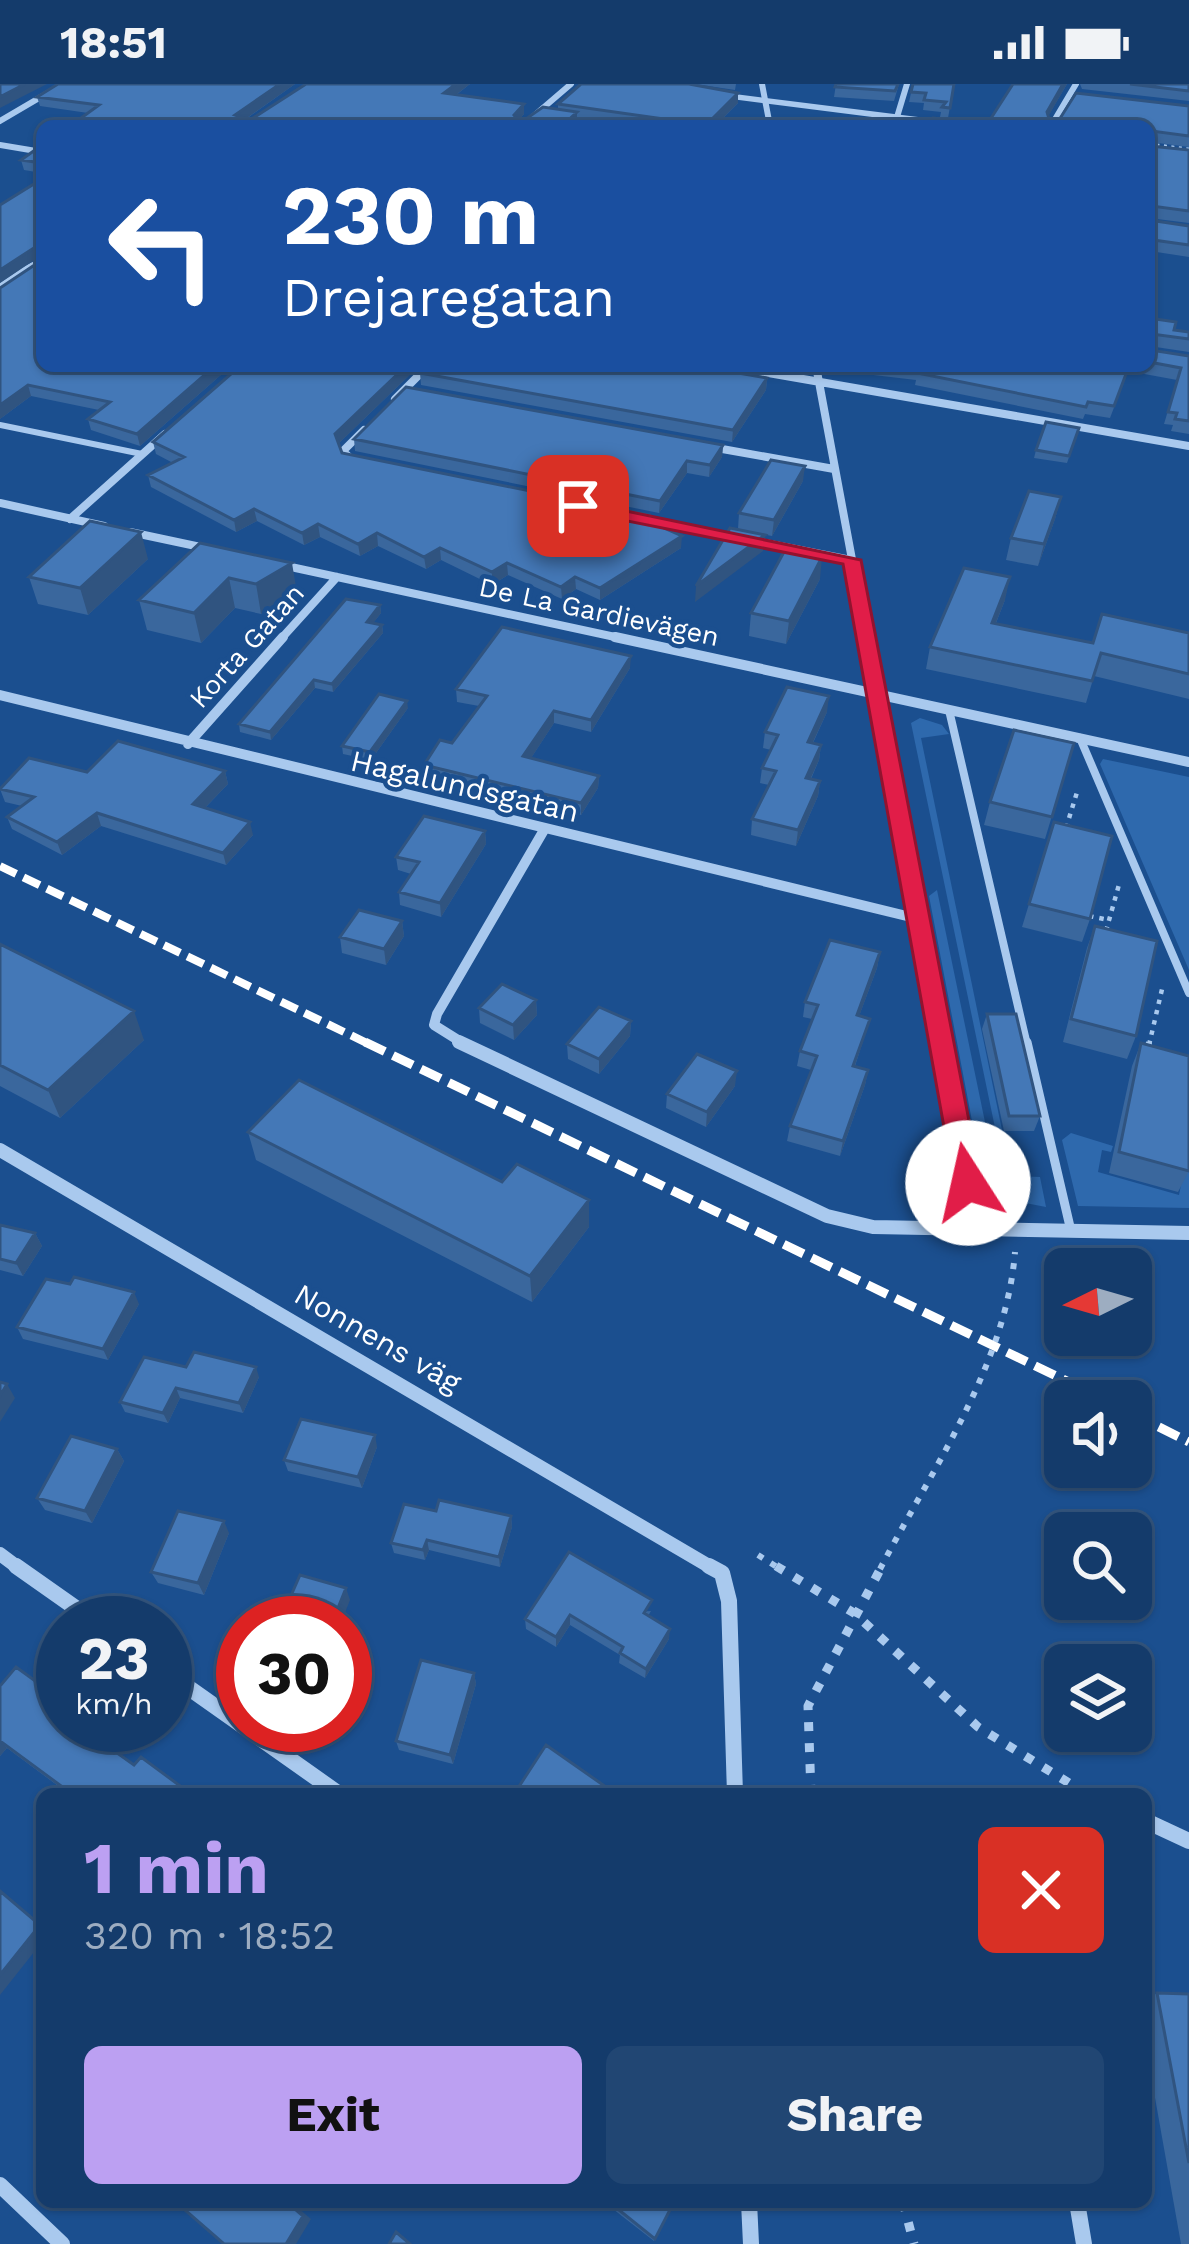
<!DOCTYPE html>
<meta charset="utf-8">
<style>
body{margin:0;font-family:"Work Sans",sans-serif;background:#214673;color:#f1f3f6;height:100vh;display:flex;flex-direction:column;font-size:45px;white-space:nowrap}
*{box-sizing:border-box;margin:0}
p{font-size:39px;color:#9dadc1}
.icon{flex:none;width:66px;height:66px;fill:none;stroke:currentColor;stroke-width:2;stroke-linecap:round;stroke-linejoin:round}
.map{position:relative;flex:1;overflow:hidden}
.drawer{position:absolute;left:36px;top:1704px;width:1116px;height:420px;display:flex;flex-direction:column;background:#143b6b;border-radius:18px;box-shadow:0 3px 9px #0004,0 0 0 3px #33557e}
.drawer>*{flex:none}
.hud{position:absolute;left:36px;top:36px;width:1119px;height:252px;border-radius:18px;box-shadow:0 3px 9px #0004,0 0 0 3px #33557e;background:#1a4fa0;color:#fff;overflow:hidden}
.needle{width:78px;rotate:265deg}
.tools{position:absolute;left:1044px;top:1164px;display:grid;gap:24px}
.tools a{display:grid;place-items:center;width:108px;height:108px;border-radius:18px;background:#143b6b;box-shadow:0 3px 9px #0004,0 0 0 3px #33557e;font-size:60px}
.speed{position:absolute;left:36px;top:1512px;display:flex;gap:24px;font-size:60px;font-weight:700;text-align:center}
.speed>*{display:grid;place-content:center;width:156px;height:156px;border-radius:50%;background:#143b6b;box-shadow:0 3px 9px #0004,0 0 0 3px #33557e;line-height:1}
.speed small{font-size:30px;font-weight:400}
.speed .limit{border:18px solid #d22;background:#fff;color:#111}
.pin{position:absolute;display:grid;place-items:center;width:102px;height:102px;color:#fff;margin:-51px;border-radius:24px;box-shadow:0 6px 18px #0006}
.me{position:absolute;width:132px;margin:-66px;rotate:350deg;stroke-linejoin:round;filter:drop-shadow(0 0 9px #0008)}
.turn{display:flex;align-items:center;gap:42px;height:252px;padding:0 48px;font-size:54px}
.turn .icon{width:156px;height:156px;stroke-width:2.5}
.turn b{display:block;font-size:84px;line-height:102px}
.round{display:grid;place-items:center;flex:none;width:126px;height:126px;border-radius:18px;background:#214673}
.overview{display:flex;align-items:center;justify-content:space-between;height:204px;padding:0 48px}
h1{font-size:72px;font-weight:700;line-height:90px;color:#bca0f2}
.primary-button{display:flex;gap:24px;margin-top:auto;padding:24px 48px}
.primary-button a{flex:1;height:138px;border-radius:18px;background:#bca0f2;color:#111;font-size:48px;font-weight:700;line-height:138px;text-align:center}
.primary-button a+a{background:#214673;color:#f1f3f6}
.status{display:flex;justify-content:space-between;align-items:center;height:84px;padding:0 60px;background:#143b6b;direction:ltr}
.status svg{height:33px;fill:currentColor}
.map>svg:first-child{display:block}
.green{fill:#2e69ad}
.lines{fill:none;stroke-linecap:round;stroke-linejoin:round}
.path-far3{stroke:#a9c9ee;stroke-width:3;stroke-dasharray:3 4.5;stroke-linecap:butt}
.path-far2{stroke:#a9c9ee;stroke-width:4.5;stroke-dasharray:4.5 6;stroke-linecap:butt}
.path-far1{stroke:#a9c9ee;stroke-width:6;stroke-dasharray:6 9;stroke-linecap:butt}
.path{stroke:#a9c9ee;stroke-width:9;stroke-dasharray:9 12;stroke-linecap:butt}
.service-far2{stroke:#a9c9ee;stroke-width:6}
.service-far1{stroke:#a9c9ee;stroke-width:8}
.service{stroke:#a9c9ee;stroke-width:9}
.minor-far4{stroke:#a9c9ee;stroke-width:6}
.minor-far3{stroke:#a9c9ee;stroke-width:8}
.minor-far2{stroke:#a9c9ee;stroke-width:10}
.minor-far1{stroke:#a9c9ee;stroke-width:14}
.minor{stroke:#a9c9ee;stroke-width:16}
.tertiary{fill:#a9c9ee;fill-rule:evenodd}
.rail-far1{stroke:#fff;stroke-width:8;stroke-dasharray:18 8;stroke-linecap:butt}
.rail{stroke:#fff;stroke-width:9;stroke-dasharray:22 9;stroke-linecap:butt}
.wall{fill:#3a679d}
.shaded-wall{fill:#305480}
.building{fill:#4478b7;stroke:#305480;stroke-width:3}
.route{fill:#e11d48;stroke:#92132f;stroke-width:3}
.labels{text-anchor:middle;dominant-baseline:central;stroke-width:9;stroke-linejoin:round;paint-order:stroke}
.far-street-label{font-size:27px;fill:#fff;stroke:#1b4f8f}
.street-label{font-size:30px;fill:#fff;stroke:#1b4f8f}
</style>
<div class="status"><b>18:51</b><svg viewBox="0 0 49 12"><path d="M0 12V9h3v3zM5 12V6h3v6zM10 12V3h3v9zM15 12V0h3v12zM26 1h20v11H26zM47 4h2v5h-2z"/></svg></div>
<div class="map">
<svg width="1189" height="2160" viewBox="0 0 1189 2160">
<rect width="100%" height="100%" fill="#1b4f8f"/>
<path class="green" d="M920,634l22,7 7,9 -28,4 81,392 14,46 24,1 6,30 -36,-7 -99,-477z
M1103,675l86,18v193l-89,-206z
M937,806l66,319 -13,-10 -9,-31 -52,-272z
M1071,1049l42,13 -2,6 -9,-2 -4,22 81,23 6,-30 4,3v40l-111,-2 -16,-66z"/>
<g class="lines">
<path class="path-far3" d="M1149,60l40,5"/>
<path class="path-far2" d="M1066,744l12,-39
M1089,832l20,4
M1106,847l14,-50
M1149,961l14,-60"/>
<path class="path-far1" d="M1148,964l1,-6
M758,1471l22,14
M880,1485c52,-100 126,-204 135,-317"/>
<path class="path" d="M776,1482l78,47 124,114 109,67
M811,1710l-3,-88 74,-140
M903,2118l11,42"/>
<path class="service-far2" d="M0,341l142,29"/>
<path class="service-far1" d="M949,626l78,335
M1080,654l109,255"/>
<path class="service" d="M1027,958l44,189"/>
<path class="minor-far4" d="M762,0l8,42
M897,33l10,-33
M0,37l63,-37
M522,42l49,-42
M1051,42l25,-42
M0,61l42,7"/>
<path class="minor-far3" d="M728,282l461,80
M816,282l51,274
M395,315l33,-33
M711,363l123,22
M354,378l-11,-11 21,-21
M0,419l104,23
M639,434l212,42
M70,435l95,-85
M130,448l80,17
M277,480l352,76
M280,556l57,-63"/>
<path class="minor-far2" d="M615,553l574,125
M866,553l76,408
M0,611l919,224
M188,660l95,-107
M466,961l-32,-20 3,-11 107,-184"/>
<path class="minor-far1" d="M459,958l368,174 46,11 316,6
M942,958l34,185
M0,1066l714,419
M0,1470l20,15"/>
<path class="minor" d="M16,1482l81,57
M709,1482l13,7 7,28 6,193
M165,1587l174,123
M1146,1737l43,20
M0,2101l62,59
M749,2118l2,42
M1077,2118l7,42"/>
<path class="tertiary" d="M711,7l255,32 5,3h-28l-235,-30z
M42,173v8l-42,22v-8z"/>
<path class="rail-far1" d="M0,782l371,179"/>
<path class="rail" d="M365,958l743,359
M1131,1329l58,29"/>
</g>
<path class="wall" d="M58,0h237l-49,35 4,1 56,-36h164l-14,11 68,9v10l-6,7 2,2 23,-16 15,2v-5l23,-20h108l49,9v10l-23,23h-73l-65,-9v5l-4,4h-503l18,-13 -48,-7 -3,-9z
M695,0h41l-1,6z
M836,0h63l-5,17 -60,-4z
M913,0h41l-6,34 -8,-1 1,-5 -18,-2 1,-7 -15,-1z
M1013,0h54l-19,32 2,6 139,-16v41l-39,-5 1,4 38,4v73l-40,-5v-92h-163z
M1080,0h109v17l-107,-12z
M42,61v28l-18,-3 -3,-10z
M0,121l231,161 -91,80 -49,-16 -3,-11 11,-9 -68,-14 -31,23v-131l42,-28 -1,-5 -41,28z
M1150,137l39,5v31l-39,-6z
M1149,234l25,12 15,2v20l-40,-6z
M1149,264l1,2 39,6v78l-18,-3 2,-6 -9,-1 13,-44 -49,-9 -18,47 -25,-4 -2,5 -168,-34 1,-5 -85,-10 1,-4h317z
M240,282h179l-81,78 4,9 307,62v7l32,26 -81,52 -24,-11 -14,10 -54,-24 -16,10 -51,-25 -15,9 -48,-23 -18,10 -40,-19 -16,8 -47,-24 -21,11 -85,-45 -3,-12 25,-12 -17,-9 -3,-12z
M420,289h317l30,5 -1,12 -34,52 -311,-57z
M1079,344l-12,35 -33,-5 2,-8z
M354,355l369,6 -1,12 -13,20 -22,-4 -28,40 -304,-62z
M803,397l-31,55 -34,-7 1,-16z
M1061,413l-6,22 -17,47 -32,-6 5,-22z
M200,459l97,50 -36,21 -26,-6 -34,35 -54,-13 -8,-30z
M148,475l-60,56 -50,-11 -9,-27z
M820,495l-34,65 -37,-8 2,-23z
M1005,516l-9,23 97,20 96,-10v66l-95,-23 -8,27 -160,-34 4,-22z
M380,521l1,8 -8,10 9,2 1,8 -50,59 -18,-4 -44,52 -31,-8 -1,-8z
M630,584l-39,64 -37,-9 -23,35 68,18 -1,12 -17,27 -156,-38 -1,-12 28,-22 27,-37 -22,-4 -1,-13z
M408,624l-37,52 -28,-6 -1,-8z
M827,628l-14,31 8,2 -2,15 -8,19 9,2 -2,15 -22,50 -45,-11 1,-16 17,-34 -9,-2 2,-15 9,-18 -8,-2 2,-16z
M1074,659l-29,96 -61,-14 6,-23z
M225,687l3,13 -23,24 48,27 -27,30 -125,-39 -39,29 -50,-26 -5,-12 15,-11 -17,-4 -5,-13 87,-17z
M1054,738l36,97 -8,23 -60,-15z
M485,747l1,13 -45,73 -41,-12 -1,-13 12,-18 -13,-4 -2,-13z
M402,837l2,15 -18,29 -44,-12 -2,-16z
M1095,842l41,110 -9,23 -64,-17 24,-94z
M0,860l144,96 -84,78 -60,-32z
M880,868l-3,16 -18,48 11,3 -15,47 13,4 -3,15 -25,71 -53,-15 3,-15 21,-56 -14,-4 3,-15 12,-32 -9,-2 2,-15z
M536,916l1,15 -23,25 -34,-17 -1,-15z
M987,930l53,102 -6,15h-30l-22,-102z
M631,937l-1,15 -31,38 -31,-15 -1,-15z
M1141,959l48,128 -11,21 -69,-19 23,-107z
M735,1002l-29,41 -40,-19 1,-14z
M248,1048l341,68v27l-57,75 -276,-142z
M0,1141l35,8 7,13 -19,30 -23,-6z
M139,1220l-31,56 -85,-21 -6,-12z
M186,1283l73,10 -16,36 -63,-15 -12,25 -43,-11 -5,-10z
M377,1363l-15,41 -74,-17 -4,-11z
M117,1365l7,12 -32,62 -47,-13 -8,-12z
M436,1427l75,5 1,11 -12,40 -71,-17 -4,10 -31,-7 -3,-10z
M229,1449l-25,62 -46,-12 -7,-11z
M651,1527l-3,5 21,23 -24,39 -26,-15 1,-8 -50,-30 -14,22 -30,-18 -1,-10z
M474,1589l2,11 -23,80 -54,-14 -3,-9z
M0,1602l134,79 57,29h-122l-62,-46 -7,8z
M1157,1909l32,1v250h-8l-35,-197v-47z
M604,2118h70l-20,39z"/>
<path class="shaded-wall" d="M25,0h22l-47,24v-11z
M280,0h15l-58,41 -2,-10z
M456,0h14l-25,19 -1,-10z
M1063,0h4l-22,38 2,-10z
M738,9v10l-23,23h-9z
M524,20v10l-9,11 -1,-10z
M577,28v10l-4,4h-11z
M40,160l2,11 -42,28v-13z
M215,282h16l-91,80 -3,-12z
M406,282h13l-83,80 -1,-12z
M767,294l-1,12 -34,52 1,-12z
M28,301l3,11 -31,23v-14z
M723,361l-1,12 -13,20 1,-12z
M687,377v12l-28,40 1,-12z
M805,382l-2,15 -31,55 2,-16z
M1061,413l-6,22 -17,47 6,-22z
M254,425l3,12 -21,11 -2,-12z
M318,440l2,13 -16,8 -2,-12z
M141,448l7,27 -60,56 -8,-27z
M377,449l1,13 -18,10 -2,-12z
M765,451l-2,16 -68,51 1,-16z
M682,452l-1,12 -81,52v-12z
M440,464l1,12 -15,9 -2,-12z
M822,473l-2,22 -34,65 3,-23z
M292,479l5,30 -36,21 -5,-30z
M507,479l1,12 -16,10v-13z
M575,493l1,12 -14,10 -1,-12z
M1010,493l-5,23 -18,45 5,-22z
M229,494l6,30 -34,35 -7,-30z
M380,521l1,8 -13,17 -1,-8z
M382,541l1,8 -50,59 -1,-8z
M631,572l-1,12 -39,64v-12z
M314,596l1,8 -44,52 -1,-8z
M829,612l-2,16 -21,45 2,-15z
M407,617l1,7 -37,52 -1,-8z
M554,627v12l-30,46 -1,-13z
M821,661l-2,15 -15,33 2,-15z
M225,687l3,13 -32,33 -3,-13z
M599,692l-1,12 -17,27v-12z
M820,697l-2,15 -22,50 2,-16z
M97,729l4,13 -39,29 -5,-13z
M250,738l3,13 -27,30 -3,-12z
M485,747l1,13 -45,73 -1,-14z
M402,837l2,15 -18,29 -2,-16z
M880,868l-3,16 -23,62 3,-15z
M536,916l1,15 -23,25 -1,-15z
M134,927l10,29 -84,78 -12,-28z
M631,937l-1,15 -31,38v-15z
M868,986l-3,15 -25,71 3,-15z
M737,987l-2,15 -29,41 1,-15z
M589,1116v27l-57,75 -2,-26z
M35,1149l7,13 -19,30 -7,-13z
M134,1208l5,12 -31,56 -5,-11z
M256,1283l3,10 -16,36 -4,-10z
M7,1300l8,14 -15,24v-26z
M176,1304l4,10 -12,25 -5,-10z
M375,1351l2,12 -15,41 -4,-11z
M117,1365l7,12 -32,62 -7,-12z
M511,1432l1,11 -12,40 -1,-10z
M224,1437l5,12 -25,62 -6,-12z
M427,1456l2,10 -4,10 -2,-10z
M346,1504l4,12 -9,23h-9z
M570,1531v10l-14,22v-10z
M670,1545l-1,10 -24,39 1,-9z
M358,1565l4,11 -12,30 -4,-10z
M474,1589l2,11 -23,80 -3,-9z
M0,1657l7,7 -7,8z
M0,1806l42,35v17l-42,53z
M287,2118h4l20,17 -15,25h-10z"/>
<path class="building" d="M0,0h25l-25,13z
M58,0h222l-45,31 15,5 56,-36h150l-12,9 80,11 -10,11 6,8 23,-16 34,5 -15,14h-492l29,-21 -62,-8z
M581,0h108l49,9 -32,32 -148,-21z
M836,0h62l-3,7 -60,-4z
M913,0h41l-4,24 -8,-1 4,-5 -22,-2 2,-7 -15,-1z
M1013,0h50l-16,28 3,10 9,-2 17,-27 113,13v30l-37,-5 -3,3v-8h-163z
M1130,0h59v7z
M933,34l15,2 -1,6h-19z
M1149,56l2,6 38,4v61l-37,-5 -3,3z
M42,61v18l-21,-3z
M42,95v187h173l-78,68 -49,-15 22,-17 -82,-17 -28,20v-117l42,-28 -2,-16 -40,26v-65z
M1149,136l40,6v19l-36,-5 -4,10z
M1149,234l27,4 -2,8 15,2v7l-37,-5 -3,2z
M1149,264l1,2 39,6v65l-14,-2 2,-6 -9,-1 13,-44 -32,-6z
M240,282h166l-71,68 7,19 307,62 -3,5 36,16 -82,52 -25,-11 -14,10 -54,-24 -15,9 -52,-24 -16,9 -47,-24 -19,11 -40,-20 -16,9 -48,-24 -20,11 -86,-45 36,-18 -31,-15z
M426,282h310l-4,6 35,6 -34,52 -313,-57z
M900,282h229l-15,40 -26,-4 -2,5 -169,-34 3,-5z
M406,303l317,58 -13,20 -23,-4 -27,40 -306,-62z
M1046,338l33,6 -10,28 -33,-6z
M771,376l34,6 -31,54 -35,-7z
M1029,407l32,6 -17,47 -33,-6z
M90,437l51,11 -61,56 -51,-11z
M730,444l35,7 -69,51z
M200,459l92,20 -36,21 -27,-6 -35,35 -55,-13z
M785,466l37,7 -33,64 -38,-8z
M964,484l46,9 -18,46 101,20 9,-29 87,19v41l-88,-21 -9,28 -162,-34z
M346,515l34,6 -13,17 15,3 -50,59 -18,-4 -44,52 -31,-8z
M502,543l129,29 -40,64 -37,-9 -31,45 76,20 -18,27 -157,-38 16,-25 12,3 35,-47 -31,-7z
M787,603l42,9 -21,46 13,3 -15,33 14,3 -22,49 -46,-11 24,-48 -14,-3 16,-33 -13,-3z
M379,610l28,7 -37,51 -28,-6z
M1014,646l60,13 -22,74 -62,-15z
M118,657l107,30 -32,33 57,18 -27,31 -126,-40 -40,29 -50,-25 27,-20 -34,-8 29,-31 58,14z
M424,732l61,15 -45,72 -41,-11 20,-30 -23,-5z
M1054,738l58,14 -22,83 -61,-15z
M359,826l43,11 -18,28 -44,-12z
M1095,842l62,15 -21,95 -65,-17z
M830,856l50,12 -23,63 13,4 -17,47 15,4 -25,71 -53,-15 27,-70 -17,-5 18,-46 -13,-3z
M0,860l134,67 -86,79 -48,-25z
M502,900l34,16 -23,25 -34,-17z
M599,923l32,14 -32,38 -32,-15z
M987,930h29l24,102h-31z
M1141,959l48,13v115l-70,-19z
M697,970l40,17 -30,41 -40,-18z
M299,996l203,102 15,-18 72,36 -59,76 -282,-144z
M0,1141l35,8 -19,30 -16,-4z
M74,1193l60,15 -31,57 -86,-22 29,-48 24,5z
M194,1268l62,15 -17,36 -63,-15 -13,25 -43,-11 24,-45 42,10z
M0,1298l7,2 -7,12z
M301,1335l74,16 -17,42 -74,-17z
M71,1352l46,13 -32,62 -48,-13z
M439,1416l72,16 -12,41 -72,-17 -4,10 -32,-7 13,-39 32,7z
M178,1427l46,10 -26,62 -47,-11z
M569,1468l83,48 -8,13 26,16 -24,40 -26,-16 3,-6 -53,-32 -14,22 -31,-18z
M300,1491l46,13 -14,35h-53z
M345,1561l13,4 -12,31h-1z
M421,1576l53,13 -24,82 -54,-14z
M16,1583l47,34v24h15l56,40 7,-8 50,37h-119l-72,-53v-55z
M546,1661l70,49h-90l-8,-6z
M0,1807l40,34 -40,50z
M1157,1909l32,1v169z
M180,2118h107l16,14 -17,28h-62l-46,-40z
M609,2118h65l-19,37z
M396,2148l14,12h-21z"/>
<path class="route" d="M578,417l283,59 120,623 -4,7 -9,4 -14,-11 -111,-619 -271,-54 -3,-4z"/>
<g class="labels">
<g class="far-street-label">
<text transform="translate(599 528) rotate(12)">De La Gardievägen</text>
<text transform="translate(247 562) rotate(-48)">Korta Gatan</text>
</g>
<g class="street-label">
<text transform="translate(465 702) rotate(13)">Hagalundsgatan</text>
<text transform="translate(378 1254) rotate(30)">Nonnens väg</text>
</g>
</g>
</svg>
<div class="tools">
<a><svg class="needle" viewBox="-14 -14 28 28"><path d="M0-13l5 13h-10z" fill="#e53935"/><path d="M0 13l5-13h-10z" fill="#9dadc1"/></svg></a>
<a><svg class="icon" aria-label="sound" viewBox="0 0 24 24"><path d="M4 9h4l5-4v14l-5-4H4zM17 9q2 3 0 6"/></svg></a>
<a><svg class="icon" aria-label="search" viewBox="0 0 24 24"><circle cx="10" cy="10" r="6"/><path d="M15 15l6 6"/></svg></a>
<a><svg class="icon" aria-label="layers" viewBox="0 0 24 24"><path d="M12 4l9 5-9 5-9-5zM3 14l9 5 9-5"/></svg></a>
</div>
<div class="speed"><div>23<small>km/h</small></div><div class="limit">30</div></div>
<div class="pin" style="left:578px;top:422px;background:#d93025"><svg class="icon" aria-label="arrive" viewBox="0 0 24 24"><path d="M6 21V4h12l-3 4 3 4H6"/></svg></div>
<svg class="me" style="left:968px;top:1099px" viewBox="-20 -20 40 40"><circle r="19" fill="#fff"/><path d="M0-13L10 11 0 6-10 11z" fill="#e11d48"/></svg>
<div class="hud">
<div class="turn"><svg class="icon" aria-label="left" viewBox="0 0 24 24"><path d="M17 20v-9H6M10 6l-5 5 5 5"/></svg><div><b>230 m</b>Drejaregatan</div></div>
</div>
<section class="drawer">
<div class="overview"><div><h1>1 min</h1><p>320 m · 18:52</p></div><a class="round" style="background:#d93025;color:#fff"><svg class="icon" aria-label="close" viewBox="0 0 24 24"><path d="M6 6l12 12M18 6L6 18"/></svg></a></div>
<div class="primary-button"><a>Exit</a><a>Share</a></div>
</section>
</div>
